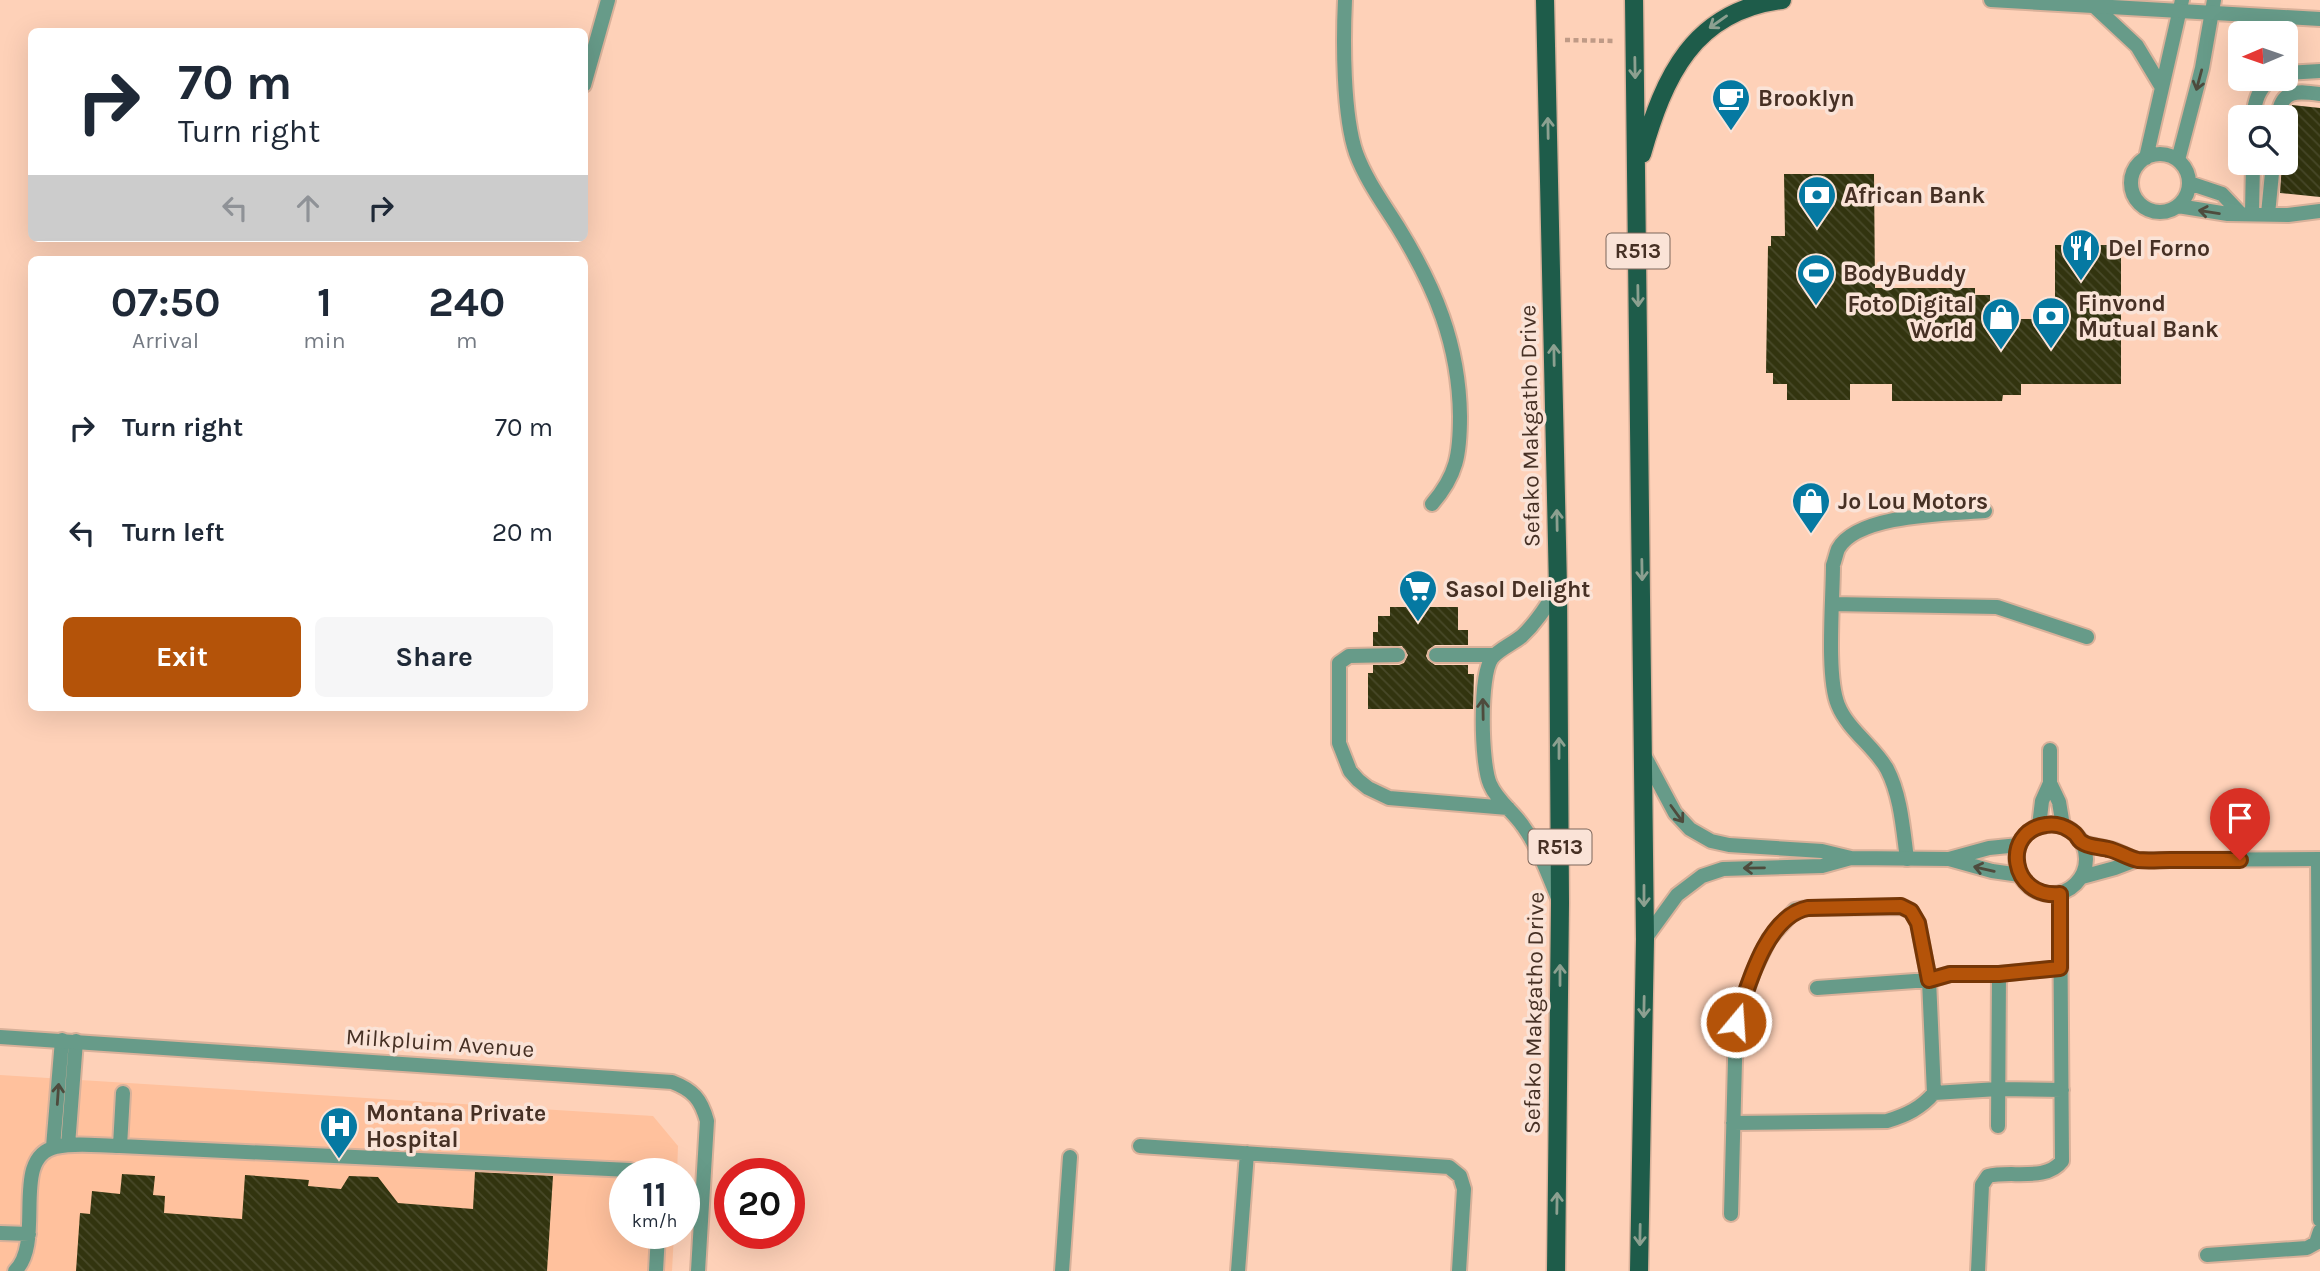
<!DOCTYPE html>
<style>
body{margin:0;font-family:Karla,sans-serif;background:#f6f6f7;color:#1f2937;height:100vh;display:flex;flex-direction:column;font-size:26px;white-space:nowrap}
*{box-sizing:border-box;margin:0}
p{font-size:23px;color:#747a83}
.icon{flex:none;width:38px;height:38px;fill:none;stroke:currentColor;stroke-width:2;stroke-linecap:round;stroke-linejoin:round}
.map{position:relative;flex:1;overflow:hidden}
.panel{position:absolute;left:28px;top:256px;width:560px;height:455px;display:flex;flex-direction:column;background:#fff;border-radius:10px;box-shadow:0 7px 28px #0002}
.panel>*{flex:none}
.hud{position:absolute;left:28px;top:28px;width:560px;height:214px;border-radius:10px;box-shadow:0 7px 28px #0002;background:#fff;color:#1f2937;overflow:hidden}
.needle{width:46px;rotate:268deg}
.buttons{position:absolute;left:2228px;top:21px;display:grid;gap:14px}
.buttons a{display:grid;place-items:center;width:70px;height:70px;border-radius:10px;background:#fff;box-shadow:0 7px 28px #0002;font-size:35px}
.speed{position:absolute;left:609px;top:1158px;display:flex;gap:14px;font-size:35px;font-weight:700;text-align:center}
.speed>*{display:grid;place-content:center;width:91px;height:91px;border-radius:50%;background:#fff;box-shadow:0 7px 28px #0002;line-height:1}
.speed small{font-size:18px;font-weight:400}
.speed .limit{border:10px solid #d22;background:#fff;color:#111}
.pin{position:absolute;display:grid;place-items:center;width:60px;height:60px;color:#fff;margin:-72px -30px;border-radius:50% 50% 50% 0;rotate:-45deg;box-shadow:0 0 7px #0007}
.pin .icon{rotate:45deg}
.me{position:absolute;width:77px;margin:-38px;rotate:18deg;stroke-linejoin:round;filter:drop-shadow(0 0 5px #0008)}
.turn{display:flex;align-items:center;gap:24px;height:147px;padding:0 35px;font-size:32px}
.turn .icon{width:91px;height:91px;stroke-width:2.5}
.turn b{display:block;font-size:49px;line-height:60px}
.lanes{display:flex;align-items:center;height:66px;padding:0 35px;background:#0003;justify-content:center;gap:35px;direction:ltr}
.lanes .off{opacity:.35}
.eta{display:flex;justify-content:space-evenly;align-items:center;height:119px;text-align:center}
.eta b{font-size:42px;font-weight:700;line-height:49px}
.cta{display:flex;gap:14px;margin-top:auto;padding:14px 35px}
.cta a{flex:1;height:80px;border-radius:10px;background:#b45309;color:#fff;font-size:28px;font-weight:700;line-height:80px;text-align:center}
.cta a+a{background:#f6f6f7;color:#1f2937}
ul{padding:0;list-style:none}
li{display:flex;align-items:center;gap:21px;height:105px;padding:0 35px}
li div{flex:1}
li b{display:block;font-size:26px}
li em{font-style:normal}
.map>svg:first-child{display:block}
.built{fill:#ffc19d}
.building{fill:url(#building-back-hatch)}
.lines{fill:none;stroke-linecap:round;stroke-linejoin:round}
.service-casing{stroke:#d9b19a;stroke-width:18}
.minor-casing{stroke:#d9b19a;stroke-width:18}
.primary-casing{stroke:#d9b19a;stroke-width:21}
.path{stroke:#bf9a86;stroke-width:4.5;stroke-dasharray:5 3.5;stroke-linecap:butt}
.service{stroke:#679b89;stroke-width:14}
.minor{stroke:#679b89;stroke-width:14}
.primary{stroke:#1e5c4a;stroke-width:18}
.oneway{stroke:#8ca090}
.oneway2{stroke:#4e4b3d}
.route-casing{stroke:#753606;stroke-width:18}
.route{stroke:#b45309;stroke-width:12}
.labels{text-anchor:middle;dominant-baseline:central;stroke-width:7;stroke-linejoin:round;paint-order:stroke}
.shield{fill:#fae3d7;stroke:#7c665a;stroke-width:2}
.shield-label{font-size:21px;font-weight:bold;fill:#463024}
.poi-label{font-size:23px;font-weight:bold;fill:#463024;stroke:#fae3d7;text-anchor:start}
.street-label{font-size:23px;fill:#463024;stroke:#fae3d7}
</style>
<div class="map">
<svg width="2320" height="1271" viewBox="0 0 2320 1271">
<defs>
<pattern id="building-back-hatch" width="6" height="6" patternUnits="userSpaceOnUse" patternTransform="scale(1.75)"><rect width="6" height="6" fill="#32340f"/><path d="M-1 5l2 2M0 0l6 6M5-1l2 2" fill="none" stroke="#484929"/></pattern>
</defs>
<rect width="100%" height="100%" fill="#fed1b8"/>
<path class="built" d="M0,1075l653,41 25,30 -1,28h-52v60h49l-2,37h-672z"/>
<path class="building" d="M2292,105l28,3v89l-40,-4 2,-30h4v-40z
M1784,174h90l1,114h100v7h15v24h65v-74h66v139h-100v11h-18l-1,6h-110v-17h-42v16h-63v-16h-14v-11h-7l2,-127h3v-10h14z
M1390,607h68v23h10v15h-33l-7,5 -2,6 2,4 7,5h33v9h6l-1,35h-105v-36h5v-8h26l5,-2 4,-8 -6,-9h-29v-14h5v-16h12z
M475,1172l78,4 -6,95h-471l4,-58 10,1 2,-23 28,3 2,-20 33,2 -2,19 12,1 -1,17 78,6 3,-44 64,5 -1,6 33,3 8,-13 29,1 20,26 75,6z"/>
<g class="lines">
<defs>
<path id="service" d="M1345,0c-2,41 -2,115 11,153 10,27 27,50 42,74 37,60 61,117 62,189 0,38 -3,59 -28,88
M2094,6l43,40 24,40
M2286,73l34,-2
M584,85l24,-85
M2253,117c2,-16 5,-27 17,-38
M2278,117c3,-28 19,-26 42,-23
M2131 183a29 29 0 1 1 58 0a29 29 0 1 1-58 0Z
M2146,158l36,-158
M2178,160l24,-92 12,-68
M2189,183l33,11 18,19
M2178,206l50,8 60,1 32,-4
M2252,213l1,-50
M2268,214l5,-51
M1558,588c-11,17 -21,34 -36,48 -8,7 -23,13 -30,22 -13,17 -11,106 -2,126 7,17 23,27 33,42 16,22 25,48 35,72
M1832,604l165,3 90,30
M1398,655l-49,1 -10,7v80l11,28 8,9 10,8 21,10 119,10
M1436,655h58
M2050,783l9,19 4,24
M2039,826l3,-25 8,-18v-33
M1907,859c-4,-29 -6,-63 -20,-90 -13,-23 -39,-39 -49,-64 -12,-29 -5,-106 -5,-140 2,-5 3,-11 5,-16 19,-35 111,-35 147,-38
M2318,859l2,361
M1934,1093l64,-4 64,1
M1733,1123l154,-2c20,-6 34,-13 47,-28l-5,-113 -112,8
M1998,1126l1,-152 61,-6
M68,1145l8,-104
M120,1146l3,-53
M1140,1146l309,21 11,9 4,13 -5,82
M53,1147l9,-107
M1731,1214l5,-192 17,-50 16,-33 26,-29 13,-2 93,-1 10,4 7,12 11,57 21,-6h49
M0,1233l29,1
M2207,1255l100,-7 9,-5 4,-12
M15,1271c31,-30 -6,-114 41,-124 20,-5 44,-1 64,-1l510,24 13,4
M656,1271l2,-37
M1062,1271l8,-114
M1238,1271l9,-118
M1978,1271l4,-86 6,-9c23,-6 58,6 74,-15l-2,-267"/>
<path id="minor" d="M1991,0l329,19
M1644,755l31,58 15,16 21,12 18,4 93,6 29,7 98,1 43,12 28,4
M2016 859a35 35 0 1 1 70 0a35 35 0 1 1-70 0Z
M2082,843l32,7 22,10
M1949,859l40,-11 30,-3
M2082,877l33,-9 21,-8 184,-1
M1645,939l32,-44 25,-19 21,-7 99,-3 29,-8
M0,1037l672,45c21,8 29,17 35,39l-9,150"/>
<path id="primary" d="M1545,0l13,588 2,315 -4,368
M1634,0l11,939 -6,332
M1642,154c22,-77 51,-143 140,-154"/>
</defs>
<use href="#service" class="service-casing"/>
<use href="#minor" class="minor-casing"/>
<use href="#primary" class="primary-casing"/>
<path class="path" d="M1565,40l50,1"/>
<use href="#service" class="service"/>
<use href="#minor" class="minor"/>
<use href="#primary" class="primary"/>
</g>
<defs><path id="oneway-shaft" d="M-6 0H5M1.5-3L5.5 0L1.5 3" fill="none" stroke-width="1.6" stroke-linecap="round" stroke-linejoin="round" transform="scale(1.75)"/></defs>
<g class="oneway">
<use href="#oneway-shaft" transform="translate(1718 22) rotate(145)"/>
<use href="#oneway-shaft" transform="translate(1635 68) rotate(89)"/>
<use href="#oneway-shaft" transform="translate(1548 128) rotate(-91)"/>
<use href="#oneway-shaft" transform="translate(1638 296) rotate(89)"/>
<use href="#oneway-shaft" transform="translate(1554 355) rotate(-91)"/>
<use href="#oneway-shaft" transform="translate(1557 520) rotate(-91)"/>
<use href="#oneway-shaft" transform="translate(1642 570) rotate(89)"/>
<use href="#oneway-shaft" transform="translate(1559 748) rotate(-90)"/>
<use href="#oneway-shaft" transform="translate(1644 896) rotate(90)"/>
<use href="#oneway-shaft" transform="translate(1560 975) rotate(-90)"/>
<use href="#oneway-shaft" transform="translate(1644 1007) rotate(91)"/>
<use href="#oneway-shaft" transform="translate(1557 1203) rotate(-89)"/>
<use href="#oneway-shaft" transform="translate(1640 1235) rotate(91)"/>
</g>
<g class="oneway2">
<use href="#oneway-shaft" transform="translate(2199 80) rotate(105)"/>
<use href="#oneway-shaft" transform="translate(2209 212) rotate(-171)"/>
<use href="#oneway-shaft" transform="translate(1483 709) rotate(-91)"/>
<use href="#oneway-shaft" transform="translate(1677 814) rotate(54)"/>
<use href="#oneway-shaft" transform="translate(1754 868) rotate(179)"/>
<use href="#oneway-shaft" transform="translate(1984 869) rotate(-167)"/>
<use href="#oneway-shaft" transform="translate(58 1094) rotate(-86)"/>
</g>
<g class="lines">
<defs>
<path id="route" d="M1736,1022c12,-36 30,-106 72,-114l93,-2 10,5 7,12 11,57 21,-6h49l61,-6v-74c-50,5 -59,-63 -14,-69 10,-2 21,2 29,9 3,3 4,7 7,8 6,5 19,5 26,7 10,2 20,9 30,11 10,1 22,0 32,0 23,0 47,0 70,0"/>
</defs>
<use href="#route" class="route-casing"/>
<use href="#route" class="route"/>
</g>
<defs>
<symbol id="cafe-pin" viewBox="-11 -11 22 30"><path d="M0 17L-7.5 6A9.5 9.5 0 1 1 7.5 6Z" fill="#0579a2" stroke="#fae3d7"/><path d="M-5.5-4.5H6V0H3Q3 3.5 0 3.5H-2.5Q-5.5 3.5-5.5 0ZM3-3.2v2h1.7v-2ZM-6 4.5H4V6H-6Z" fill="#fff"/></symbol>
<symbol id="bank-pin" viewBox="-11 -11 22 30"><path d="M0 17L-7.5 6A9.5 9.5 0 1 1 7.5 6Z" fill="#0579a2" stroke="#fae3d7"/><path d="M-6-4H6V4H-6ZM0-2.3a2.3 2.3 0 1 0 0 4.6a2.3 2.3 0 1 0 0-4.6Z" fill="#fff"/></symbol>
<symbol id="restaurant-pin" viewBox="-11 -11 22 30"><path d="M0 17L-7.5 6A9.5 9.5 0 1 1 7.5 6Z" fill="#0579a2" stroke="#fae3d7"/><path d="M-5-6h1v4h1v-4h1v4h1v-4h1v5L-1.5 .5V6h-2V.5L-5-1ZM5-6V6H3V1.5H1.5Q1.5-4 5-6Z" fill="#fff"/></symbol>
<symbol id="stadium-pin" viewBox="-11 -11 22 30"><path d="M0 17L-7.5 6A9.5 9.5 0 1 1 7.5 6Z" fill="#0579a2" stroke="#fae3d7"/><path d="M0-5a6.5 5 0 1 0 0 10a6.5 5 0 1 0 0-10ZM-3.5-1.8h7v3.6h-7Z" fill="#fff"/></symbol>
<symbol id="shop-pin" viewBox="-11 -11 22 30"><path d="M0 17L-7.5 6A9.5 9.5 0 1 1 7.5 6Z" fill="#0579a2" stroke="#fae3d7"/><path d="M-5-2.5h2.3a2.7 3.5 0 0 1 5.4 0H5L5.5 6h-11ZM-1.5-2.5h3a1.5 2.3 0 0 0-3 0Z" fill="#fff"/></symbol>
<symbol id="supermarket-pin" viewBox="-11 -11 22 30"><path d="M0 17L-7.5 6A9.5 9.5 0 1 1 7.5 6Z" fill="#0579a2" stroke="#fae3d7"/><path d="M-6-5.5h2.5l.6 2H6L4.5 2H-2.5L-4.4-4H-6ZM-1.5 3.2a1.3 1.3 0 1 0 .1 0ZM3 3.2a1.3 1.3 0 1 0 .1 0Z" fill="#fff"/></symbol>
<symbol id="hospital-pin" viewBox="-11 -11 22 30"><path d="M0 17L-7.5 6A9.5 9.5 0 1 1 7.5 6Z" fill="#0579a2" stroke="#fae3d7"/><path d="M-5-5h3v3.5h4V-5h3V5h-3V1.5h-4V5h-3Z" fill="#fff"/></symbol>
</defs>
<g fill-rule="evenodd">
<use href="#cafe-pin" x="1709" y="76" width="44" height="60"/>
<use href="#bank-pin" x="1795" y="173" width="44" height="60"/>
<use href="#restaurant-pin" x="2059" y="226" width="44" height="60"/>
<use href="#stadium-pin" x="1794" y="251" width="44" height="60"/>
<use href="#bank-pin" x="2029" y="294" width="44" height="60"/>
<use href="#shop-pin" x="1979" y="295" width="44" height="60"/>
<use href="#shop-pin" x="1789" y="479" width="44" height="60"/>
<use href="#supermarket-pin" x="1396" y="567" width="44" height="60"/>
<use href="#hospital-pin" x="317" y="1104" width="44" height="60"/>
</g>
<g class="labels">
<g class="shield">
<rect x="1606.5" y="233.5" width="63" height="35" rx="5"/>
<rect x="1528.5" y="829.5" width="63" height="35" rx="5"/>
</g>
<g class="shield-label">
<text x="1638" y="251">R513</text>
<text x="1560" y="847">R513</text>
</g>
<g class="poi-label">
<text x="1758" y="98">Brooklyn</text>
<text x="1844" y="195">African Bank</text>
<text x="2108" y="248">Del Forno</text>
<text x="1843" y="273">BodyBuddy</text>
<text x="2078" y="303">Finvond<tspan x="2078" dy="26">Mutual Bank</tspan></text>
<text x="1974" y="304" text-anchor="end">Foto Digital<tspan x="1974" dy="26">World</tspan></text>
<text x="1838" y="501">Jo Lou Motors</text>
<text x="1445" y="589">Sasol Delight</text>
<text x="366" y="1113">Montana Private<tspan x="366" dy="26">Hospital</tspan></text>
</g>
<g class="street-label">
<text transform="translate(1530 426) rotate(-91)">Sefako Makgatho Drive</text>
<text transform="translate(1534 1013) rotate(-89)">Sefako Makgatho Drive</text>
<text transform="translate(440 1043) rotate(4)">Milkpluim Avenue</text>
</g>
</g>
</svg>
<div class="buttons">
<a><svg class="needle" viewBox="-14 -14 28 28"><path d="M0-13l5 13h-10z" fill="#e53935"/><path d="M0 13l5-13h-10z" fill="#747a83"/></svg></a>
<a><svg class="icon" aria-label="search" viewBox="0 0 24 24"><circle cx="10" cy="10" r="6"/><path d="M15 15l6 6"/></svg></a>
</div>
<div class="speed"><div>11<small>km/h</small></div><div class="limit">20</div></div>
<div class="pin" style="left:2240px;top:860px;background:#d93025"><svg class="icon" aria-label="arrive" viewBox="0 0 24 24"><path d="M6 21V4h12l-3 4 3 4H6"/></svg></div>
<svg class="me" style="left:1736px;top:1022px" viewBox="-20 -20 40 40"><circle r="17" fill="#b45309" stroke="#fff" stroke-width="3"/><path d="M0-11L8 9 0 5-8 9z" fill="#fff"/></svg>
<div class="hud">
<div class="turn"><svg class="icon" aria-label="right" viewBox="0 0 24 24"><path d="M7 20v-9h11M14 6l5 5-5 5"/></svg><div><b>70 m</b>Turn right</div></div>
<div class="lanes"><svg class="icon off" aria-label="left" viewBox="0 0 24 24"><path d="M17 20v-9H6M10 6l-5 5 5 5"/></svg><svg class="icon off" aria-label="ahead" viewBox="0 0 24 24"><path d="M12 20V5M6 11l6-6 6 6"/></svg><svg class="icon" aria-label="right" viewBox="0 0 24 24"><path d="M7 20v-9h11M14 6l5 5-5 5"/></svg></div>
</div>
<section class="panel">
<div class="eta">
<div><b>07:50</b><p>Arrival</p></div>
<div><b>1</b><p>min</p></div>
<div><b>240</b><p>m</p></div>
</div>
<ul>
<li><svg class="icon" aria-label="right" viewBox="0 0 24 24"><path d="M7 20v-9h11M14 6l5 5-5 5"/></svg><div><b>Turn right</b></div><em>70 m</em></li>
<li><svg class="icon" aria-label="left" viewBox="0 0 24 24"><path d="M17 20v-9H6M10 6l-5 5 5 5"/></svg><div><b>Turn left</b></div><em>20 m</em></li>
</ul>
<div class="cta"><a>Exit</a><a>Share</a></div>
</section>
</div>
